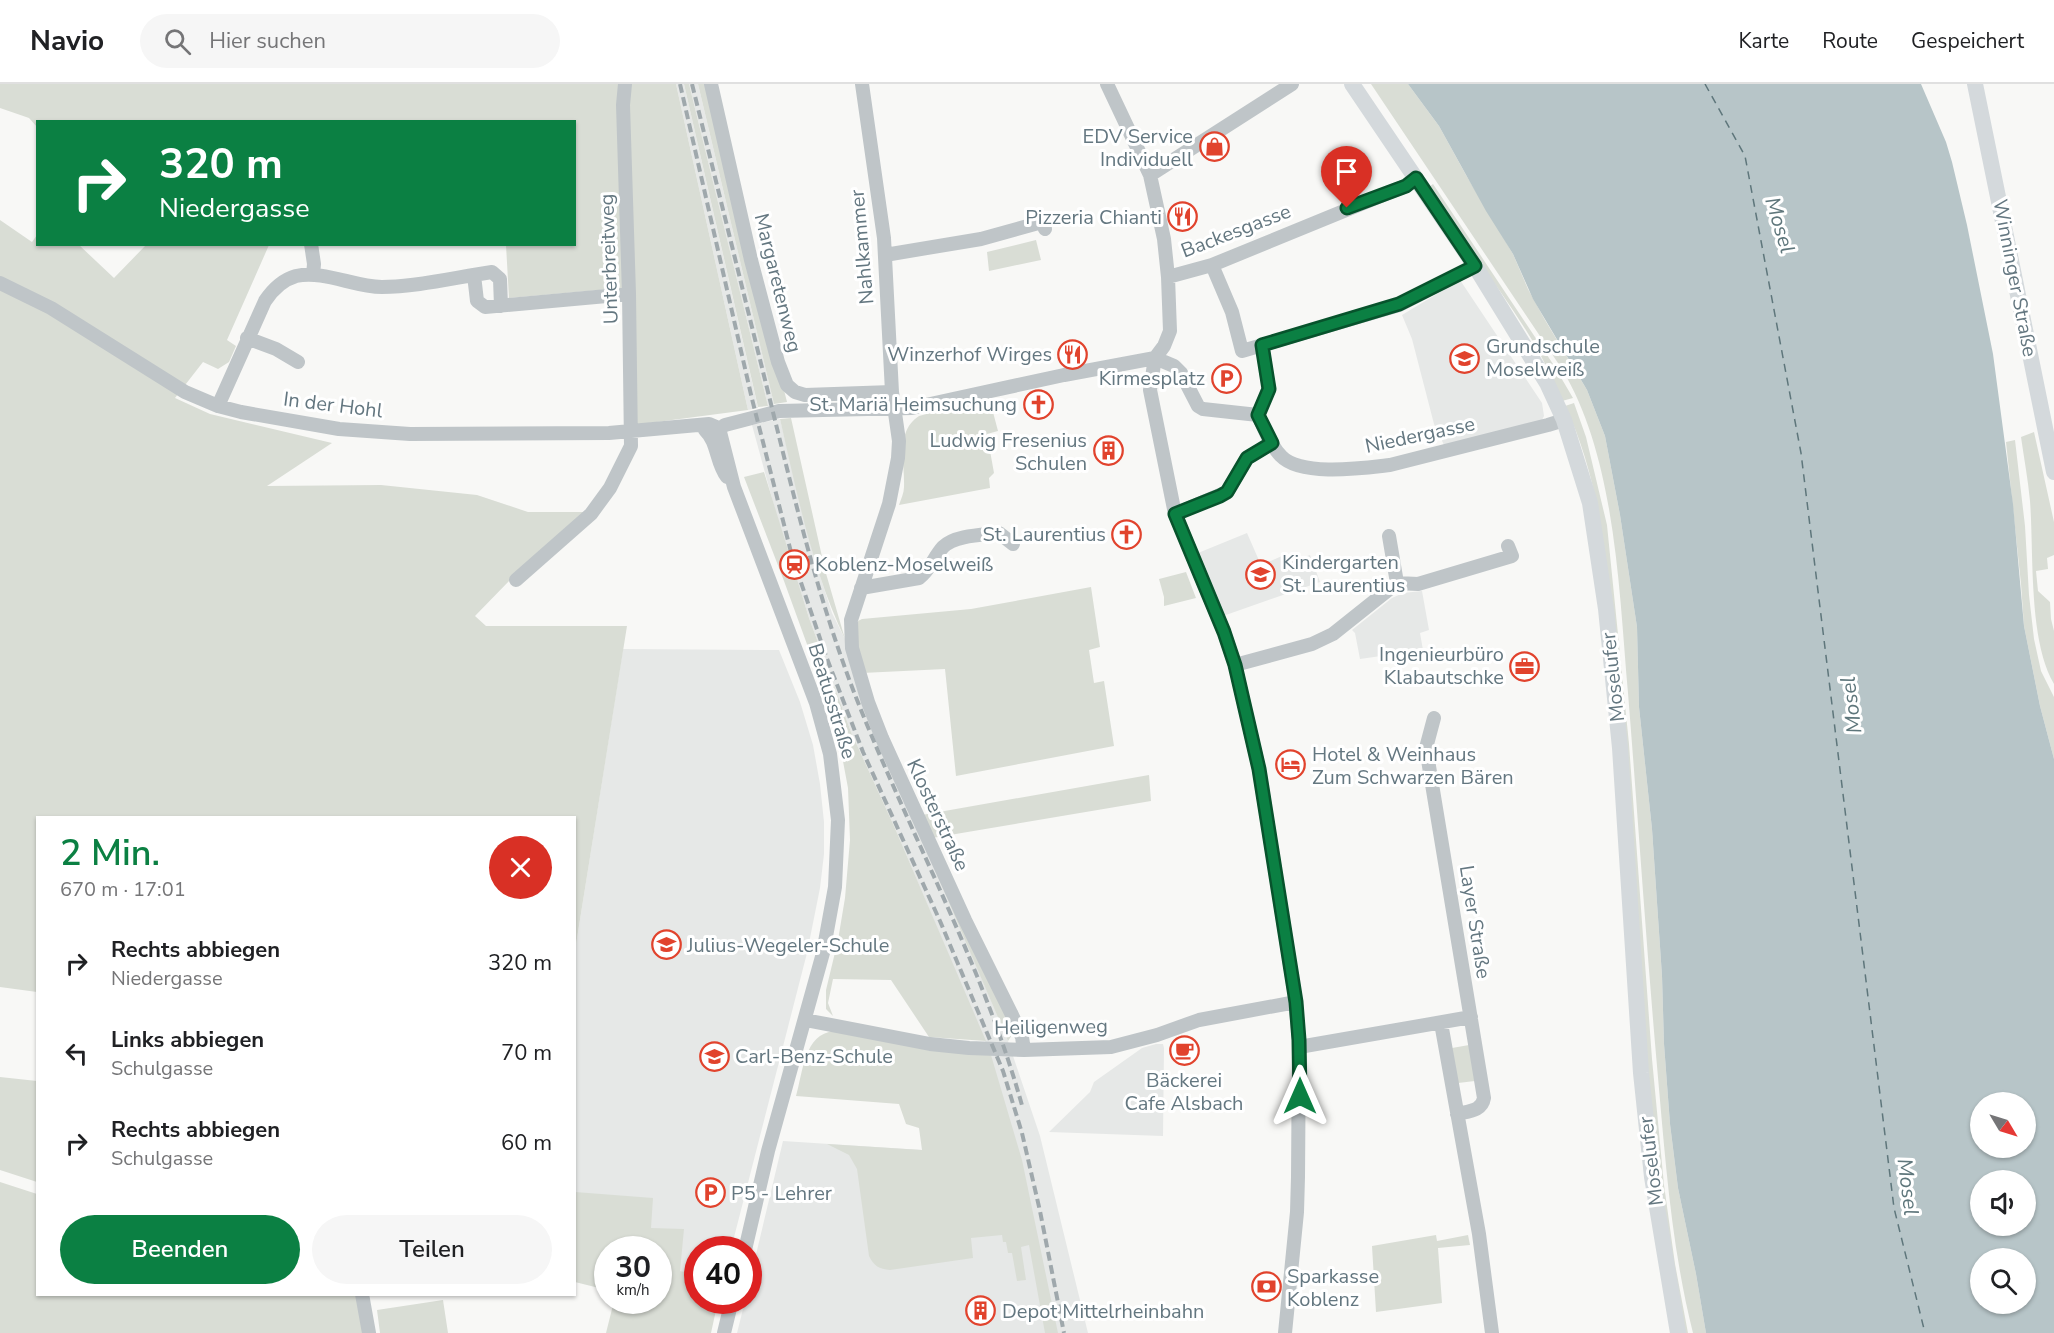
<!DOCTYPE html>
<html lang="de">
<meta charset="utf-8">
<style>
body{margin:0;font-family:"Nunito Sans",sans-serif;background:#f6f6f6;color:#202124;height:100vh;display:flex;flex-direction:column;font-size:22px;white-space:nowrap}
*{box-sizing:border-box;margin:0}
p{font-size:20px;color:#757577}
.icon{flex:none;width:33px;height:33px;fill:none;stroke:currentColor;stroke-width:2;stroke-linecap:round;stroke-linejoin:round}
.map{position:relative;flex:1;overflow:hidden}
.panel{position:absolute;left:36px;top:732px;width:540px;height:480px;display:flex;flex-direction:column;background:#fff;border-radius:0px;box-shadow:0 2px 4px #0004}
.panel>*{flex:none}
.top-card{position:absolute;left:36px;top:36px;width:540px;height:126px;border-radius:0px;box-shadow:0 2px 4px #0004;background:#0b8043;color:#fff;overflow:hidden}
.needle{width:39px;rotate:128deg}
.tools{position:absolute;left:1970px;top:1008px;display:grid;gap:12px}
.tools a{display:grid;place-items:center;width:66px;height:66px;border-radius:50%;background:#fff;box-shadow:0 2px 4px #0004;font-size:30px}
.speed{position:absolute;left:594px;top:1152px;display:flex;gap:12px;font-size:30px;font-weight:700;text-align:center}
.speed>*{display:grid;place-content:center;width:78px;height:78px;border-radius:50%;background:#fff;box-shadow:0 2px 4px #0004;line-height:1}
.speed small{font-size:15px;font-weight:400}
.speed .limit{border:9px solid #d22;background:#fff;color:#111}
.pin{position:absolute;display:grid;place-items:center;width:51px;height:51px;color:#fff;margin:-62px -26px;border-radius:50% 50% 50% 0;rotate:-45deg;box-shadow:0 0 6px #0007}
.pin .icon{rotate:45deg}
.me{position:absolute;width:66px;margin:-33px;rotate:0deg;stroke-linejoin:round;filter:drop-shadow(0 0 4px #0008)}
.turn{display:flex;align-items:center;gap:21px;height:126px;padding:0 24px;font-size:27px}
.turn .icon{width:78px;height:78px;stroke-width:2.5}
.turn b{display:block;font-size:42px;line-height:51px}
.round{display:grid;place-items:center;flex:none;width:63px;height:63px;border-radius:32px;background:#f6f6f6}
.overview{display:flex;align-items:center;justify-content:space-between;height:102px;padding:0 24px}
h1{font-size:36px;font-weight:600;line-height:45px;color:#0b8043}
.action{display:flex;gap:12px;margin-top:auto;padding:12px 24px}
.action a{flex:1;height:69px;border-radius:36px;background:#0b8043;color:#fff;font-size:24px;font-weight:600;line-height:69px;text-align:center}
.action a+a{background:#f6f6f6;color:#202124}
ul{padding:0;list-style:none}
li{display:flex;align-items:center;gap:18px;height:90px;padding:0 24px}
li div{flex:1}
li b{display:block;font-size:22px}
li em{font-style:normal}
header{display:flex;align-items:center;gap:36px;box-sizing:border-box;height:84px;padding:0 30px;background:#fff;border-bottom:2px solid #e0e0e0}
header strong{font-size:28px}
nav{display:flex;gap:33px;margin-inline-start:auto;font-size:21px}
.search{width:420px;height:54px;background:#f6f6f6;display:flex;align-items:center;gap:15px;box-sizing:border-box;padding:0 21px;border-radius:33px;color:#757577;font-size:22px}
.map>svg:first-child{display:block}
.built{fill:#e6e8e7}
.green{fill:#d9ddd5}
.water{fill:#b7c5c8;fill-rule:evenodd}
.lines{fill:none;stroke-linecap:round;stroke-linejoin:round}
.ferry{stroke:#5e767b;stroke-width:1.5;stroke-dasharray:8 6;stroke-linecap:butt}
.minor{stroke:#bfc5c8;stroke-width:14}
.major{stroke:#d4d9dc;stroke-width:16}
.rail{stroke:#9fa8ac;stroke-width:4;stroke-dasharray:9 4.5;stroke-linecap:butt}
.route-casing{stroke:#07532c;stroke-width:15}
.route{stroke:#0b8043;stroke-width:10}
.labels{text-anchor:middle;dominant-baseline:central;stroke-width:6;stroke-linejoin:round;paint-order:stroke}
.poi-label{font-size:20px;fill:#647780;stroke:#fff;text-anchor:start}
.street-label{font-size:20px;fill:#647780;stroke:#fff}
.water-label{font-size:21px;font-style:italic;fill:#5e767b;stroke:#fff}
</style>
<header>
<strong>Navio</strong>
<div class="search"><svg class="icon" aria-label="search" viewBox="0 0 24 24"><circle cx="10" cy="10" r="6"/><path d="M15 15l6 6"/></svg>Hier suchen</div>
<nav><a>Karte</a><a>Route</a><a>Gespeichert</a></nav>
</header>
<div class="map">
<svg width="2054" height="1249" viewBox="0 0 2054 1249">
<rect width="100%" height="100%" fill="#f8f8f6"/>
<path class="built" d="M676,0h8l74,324 -10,2z
M689,0h9l76,320 -6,2z
M1460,196l82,123 2,13 -3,6 -97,23 -10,-21 -22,-85 -10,-24z
M780,335l34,138 18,56 13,26 13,45 150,357 32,95 48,197h-351l8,-32 3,-1 1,-16 34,-143 139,9 69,-95 -97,-229 -43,-94 -42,-114 -33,-105 -24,-88z
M1247,449l14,32 21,-9 3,8 25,-9 10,27 -97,34 -25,-63z
M1422,507l7,39 -9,3 3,17 -63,9 -5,-26 -3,-3 40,-32 11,-5z
M623,565l156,1 21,52 13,43 7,39 4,38v32l-4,34 -13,65 -76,296 -33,1 -1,25 -38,-8 -1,-17 -83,-1v-298z
M1156,960h7l1,4 -1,88 -114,-4 41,-40 4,-10 48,-34z"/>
<path class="green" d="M0,0h676l72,326 -114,15 -1,-138 -124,11 -3,-53 68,-1v-122h-536l-1,5 -8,-9 -29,-10z
M684,0h5l79,322 -10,1z
M698,0h9l80,318 -13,2z
M1371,0h37l31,42 27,49 47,79 15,35 17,31 42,70 18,46 15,79 17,112 2,80 13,122 10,147 2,68 6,80 8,64 18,86 10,59h-13c-22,-87 -28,-178 -36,-267 -11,-124 -19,-249 -29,-373 -9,-102 -12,-234 -66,-324z
M1433,100l120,180 20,34 -11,3c-7,-16 -14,-32 -22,-47 -32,-58 -77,-109 -111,-167z
M0,136l32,22 5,-7 1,9 41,1 35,33 32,-33h123l-42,95 9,6 -7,16 -11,7 -15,-7 -28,36 35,16 122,29 -65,43 114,-1 96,10 51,17h60l-78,68 -35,36 11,10h141l-52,325 -1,-133h-536l-1,174 -37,-5z
M1036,156l5,20 -52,11 -2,-19z
M989,313l9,34 -11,3 7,39 -5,5 1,10 -91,17c2,-6 5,-12 5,-18 1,-25 -9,-55 15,-71z
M1574,319l12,34 21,88 22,219 23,315 12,126 11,79 13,69h-4l-26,-148 -59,-671c-8,-38 -17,-73 -34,-108z
M791,334l34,152 20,69c-33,-69 -48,-146 -65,-220z
M2034,348l20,90v33l-7,3 1,11 -12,2 2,20 12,11 1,17 3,12v53c-26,-44 -20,-131 -24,-183 -2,-21 -6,-43 -9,-64z
M2015,356l10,86 4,69 5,44 7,32 13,26v62l-14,-53 -16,-80 -3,-42 -15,-142z
M764,388l45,146 42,114 43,94 92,215 -57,-4 -38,-57 -58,-1 -5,24 5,13 -7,-7v-19l12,-50 7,-42 5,-58 -2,-52 -12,-64 -52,-143 -40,-104z
M1186,488l10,26 -32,8v-9l-5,-18z
M1091,503l9,60 -11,3 5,33 10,-2 10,65 -158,30 -11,-107 -83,4 -4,-21v-31l4,-2 109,-10z
M1149,691l2,26 -219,37 -10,-23z
M913,734l103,211 -8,12z
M834,947l98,19 59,5 31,105 36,173h-13l-16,-88 -8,2 5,33 -9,1 -5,-28h-4l-2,-11h-3l-1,-7 -31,3 2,20 -83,12c-11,-1 -16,-4 -21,-14l-12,-87 -8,-14 -22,-11 95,6 -3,-22 -13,-4 -7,-20 -103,-8c7,-24 8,-62 38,-65z
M1469,961l6,36 -17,2 -6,-35z
M0,993l37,4v101l-37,-12z
M0,1098l37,12 1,100 319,1 6,38h-363z
M575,1108l78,6 -2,30 33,1 -4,42 17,4 1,25 20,1 -7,32h-105l8,-32 44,-1v-50h-50l-1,40 -32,-8z
M1436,1151l1,6 31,-6 2,10 -32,3 4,55 -66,9 -4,-66z
M443,1216l5,33h-68l-3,-23z"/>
<path class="water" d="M1408,0h513l25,58 6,20 15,63 26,129 20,150 11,122 16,80 14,53v574h-348l-10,-59 -18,-86 -8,-64 -6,-80 -2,-68 -10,-147 -13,-122 -2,-80 -17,-112 -15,-79 -18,-46 -54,-91 -20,-45 -27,-43 -47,-85zM1980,1018h45v46h-45zM1980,1096h45v46h-45zM1980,1174h45v46h-45z"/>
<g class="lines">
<path class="ferry" d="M1705,0l40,72 56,297 93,755 31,125"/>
<path class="minor" d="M711,0l40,176 27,102 9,23 8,7 10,3 87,-3
M862,0l22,154 8,154 7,49 -1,17 -9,46 -38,116 1,28 16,54 14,36 83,182 46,93 11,24 2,13
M1107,0l43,91 14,64 4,38 2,54 -6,15 -9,12 -5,32 25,124 49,118 11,33 24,104 35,221 5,50 -1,137 -1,35 -12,121
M1150,91l142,-91
M311,160l3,20 -1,11
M885,171l96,-16 61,-17 3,7
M1212,181l20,47 10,39 157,-46 76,-39
M474,191l3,26 8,6 144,-13
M1168,193l44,-12 193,-79 11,-8
M0,199l51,25 134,84 33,14 23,6 98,17 71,5 199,-1 100,-9 7,3 4,5 14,55 82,216 14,51 8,66 -3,67 -12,66 -55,198 -23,99
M247,254l29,11 22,13
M1155,274l19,8 7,7 17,33 5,3 55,6 11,-26 -7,-44
M218,322l47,-105c8,-12 17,-21 31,-25 28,-6 58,11 86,11 35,0 75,-10 110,-15l8,7 1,27
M1258,331c6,13 12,30 23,41 20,21 82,12 109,9l158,-40 16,-5
M705,346c13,12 11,33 22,47
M710,352l15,-11 54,-14 133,-3 152,-33 91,-17
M1175,430l52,-22 20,-34 25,-15
M516,496l75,-66 19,-26 21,-42 -2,-152 -6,-189 2,-21
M1397,499l21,1 94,-28 -4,-10
M861,504l58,-10c11,-8 15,-21 24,-31 12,-12 40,-12 56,-14l14,11
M1235,581l77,-21 21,-10 64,-51 -8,-47
M1434,634l-8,30 58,350c-2,13 -15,13 -27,16
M805,936l125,24 39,4 55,2 87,-3 46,-12 42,-15 97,-18
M1441,939l38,211 13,99
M1299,963l172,-30
M362,1210l7,39
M724,1249l8,-33"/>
<path class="major" d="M1352,0l123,182 72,117 17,37 26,83 16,106 14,139 21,325 11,104 26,156
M1975,0l79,388"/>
<path class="rail" d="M680,0l72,315 40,157 34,100 37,96 77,169 63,150 19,62 18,78 24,122
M692,0c26,105 52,211 78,316 24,97 47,194 82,287 54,141 131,276 171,422"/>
</g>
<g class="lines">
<defs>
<path id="route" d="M1300,1012l-1,-56 -3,-38 -37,-233 -24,-104 -11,-33 -49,-118 45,-18 7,-4 20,-34 25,-15 -14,-28 11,-26 -7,-44 137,-41 76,-38 -59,-88 -10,8 -59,22"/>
</defs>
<use href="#route" class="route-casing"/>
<use href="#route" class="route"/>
</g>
<defs>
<symbol id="shop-ring" viewBox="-11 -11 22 22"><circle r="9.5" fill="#fff" stroke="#e1432d" stroke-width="1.5"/><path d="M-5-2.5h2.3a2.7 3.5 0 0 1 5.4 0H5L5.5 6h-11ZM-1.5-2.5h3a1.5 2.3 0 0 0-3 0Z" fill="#e1432d"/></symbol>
<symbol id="restaurant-ring" viewBox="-11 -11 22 22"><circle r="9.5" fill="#fff" stroke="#e1432d" stroke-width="1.5"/><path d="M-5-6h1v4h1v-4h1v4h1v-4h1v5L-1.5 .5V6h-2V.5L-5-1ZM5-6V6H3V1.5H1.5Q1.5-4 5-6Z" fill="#e1432d"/></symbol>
<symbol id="school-ring" viewBox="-11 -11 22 22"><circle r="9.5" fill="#fff" stroke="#e1432d" stroke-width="1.5"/><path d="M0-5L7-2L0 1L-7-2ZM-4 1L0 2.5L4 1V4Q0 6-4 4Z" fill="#e1432d"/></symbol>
<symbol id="parking-ring" viewBox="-11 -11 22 22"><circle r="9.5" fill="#fff" stroke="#e1432d" stroke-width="1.5"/><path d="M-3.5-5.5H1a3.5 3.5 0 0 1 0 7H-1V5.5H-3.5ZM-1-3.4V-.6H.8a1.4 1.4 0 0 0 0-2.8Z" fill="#e1432d"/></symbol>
<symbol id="church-ring" viewBox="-11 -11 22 22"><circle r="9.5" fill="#fff" stroke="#e1432d" stroke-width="1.5"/><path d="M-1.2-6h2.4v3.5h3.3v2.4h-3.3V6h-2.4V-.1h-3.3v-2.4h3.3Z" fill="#e1432d"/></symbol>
<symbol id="building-ring" viewBox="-11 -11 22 22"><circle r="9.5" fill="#fff" stroke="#e1432d" stroke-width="1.5"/><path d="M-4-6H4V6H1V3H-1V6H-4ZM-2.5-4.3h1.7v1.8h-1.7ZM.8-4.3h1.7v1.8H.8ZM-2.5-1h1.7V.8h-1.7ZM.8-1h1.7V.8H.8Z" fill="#e1432d"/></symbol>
<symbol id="station-ring" viewBox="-11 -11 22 22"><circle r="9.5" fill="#fff" stroke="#e1432d" stroke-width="1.5"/><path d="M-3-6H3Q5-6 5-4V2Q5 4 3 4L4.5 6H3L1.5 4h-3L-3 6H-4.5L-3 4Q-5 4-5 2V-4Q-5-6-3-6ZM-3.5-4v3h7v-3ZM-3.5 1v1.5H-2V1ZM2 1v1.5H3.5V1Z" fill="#e1432d"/></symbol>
<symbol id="office-ring" viewBox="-11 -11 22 22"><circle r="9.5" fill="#fff" stroke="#e1432d" stroke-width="1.5"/><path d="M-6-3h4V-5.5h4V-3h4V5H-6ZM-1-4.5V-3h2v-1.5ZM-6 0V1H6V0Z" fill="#e1432d"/></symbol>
<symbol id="hotel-ring" viewBox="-11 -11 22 22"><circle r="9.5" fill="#fff" stroke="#e1432d" stroke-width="1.5"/><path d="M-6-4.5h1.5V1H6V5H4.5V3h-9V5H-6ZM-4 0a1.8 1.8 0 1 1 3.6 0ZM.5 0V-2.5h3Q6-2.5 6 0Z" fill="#e1432d"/></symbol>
<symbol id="cafe-ring" viewBox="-11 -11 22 22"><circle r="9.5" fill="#fff" stroke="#e1432d" stroke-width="1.5"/><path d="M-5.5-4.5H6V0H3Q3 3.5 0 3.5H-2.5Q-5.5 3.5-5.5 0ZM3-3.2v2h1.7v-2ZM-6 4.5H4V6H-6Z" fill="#e1432d"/></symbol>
<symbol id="bank-ring" viewBox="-11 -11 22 22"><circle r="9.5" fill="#fff" stroke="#e1432d" stroke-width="1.5"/><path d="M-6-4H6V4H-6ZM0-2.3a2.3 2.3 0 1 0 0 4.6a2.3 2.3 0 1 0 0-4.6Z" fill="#e1432d"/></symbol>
</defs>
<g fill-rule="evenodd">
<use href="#shop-ring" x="1198" y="46" width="33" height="33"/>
<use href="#restaurant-ring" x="1166" y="116" width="33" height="33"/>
<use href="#restaurant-ring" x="1056" y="254" width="33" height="33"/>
<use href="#school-ring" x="1448" y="258" width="33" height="33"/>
<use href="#parking-ring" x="1210" y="278" width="33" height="33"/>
<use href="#church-ring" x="1022" y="304" width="33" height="33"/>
<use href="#building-ring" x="1092" y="350" width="33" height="33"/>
<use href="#church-ring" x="1110" y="434" width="33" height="33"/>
<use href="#station-ring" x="778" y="464" width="33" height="33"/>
<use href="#school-ring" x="1244" y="474" width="33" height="33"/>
<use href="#office-ring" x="1508" y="566" width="33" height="33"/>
<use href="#hotel-ring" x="1274" y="664" width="33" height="33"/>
<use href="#school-ring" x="650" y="844" width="33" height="33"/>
<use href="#cafe-ring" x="1168" y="950" width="33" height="33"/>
<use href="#school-ring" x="698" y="956" width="33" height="33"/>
<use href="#parking-ring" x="694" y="1092" width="33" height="33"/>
<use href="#bank-ring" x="1250" y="1186" width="33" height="33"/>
<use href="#building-ring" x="964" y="1210" width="33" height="33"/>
</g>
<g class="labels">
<g class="poi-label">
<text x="1193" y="52" text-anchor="end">EDV Service<tspan x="1193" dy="23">Individuell</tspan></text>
<text x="1162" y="133" text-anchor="end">Pizzeria Chianti</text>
<text x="1486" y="262">Grundschule<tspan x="1486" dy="23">Moselweiß</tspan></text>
<text x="1052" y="270" text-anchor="end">Winzerhof Wirges</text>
<text x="1205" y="294" text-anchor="end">Kirmesplatz</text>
<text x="1017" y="320" text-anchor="end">St. Mariä Heimsuchung</text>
<text x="1087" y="356" text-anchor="end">Ludwig Fresenius<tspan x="1087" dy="23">Schulen</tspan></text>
<text x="1106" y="450" text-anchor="end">St. Laurentius</text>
<text x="1282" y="478">Kindergarten<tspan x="1282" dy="23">St. Laurentius</tspan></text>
<text x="815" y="480">Koblenz-Moselweiß</text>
<text x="1504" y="570" text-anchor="end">Ingenieurbüro<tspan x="1504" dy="23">Klabautschke</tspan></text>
<text x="1312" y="670">Hotel &amp; Weinhaus<tspan x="1312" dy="23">Zum Schwarzen Bären</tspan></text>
<text x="687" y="861">Julius-Wegeler-Schule</text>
<text x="735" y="972">Carl-Benz-Schule</text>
<text x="1184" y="996" text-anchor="middle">Bäckerei<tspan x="1184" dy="23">Cafe Alsbach</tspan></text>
<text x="731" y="1109">P5 - Lehrer</text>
<text x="1287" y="1192">Sparkasse<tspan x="1287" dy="23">Koblenz</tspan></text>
<text x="1002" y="1227">Depot Mittelrheinbahn</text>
</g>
<g class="street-label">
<text transform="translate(1236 147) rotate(-21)">Backesgasse</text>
<text transform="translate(862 163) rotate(-95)">Nahlkammer</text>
<text transform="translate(609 175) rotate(-92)">Unterbreitweg</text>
<text transform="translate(2015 194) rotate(79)">Winninger Straße</text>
<text transform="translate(778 199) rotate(76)">Margaretenweg</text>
<text transform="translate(333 321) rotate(7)">In der Hohl</text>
<text transform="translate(1420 351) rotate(-12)">Niedergasse</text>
<text transform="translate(1613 593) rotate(-96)">Moselufer</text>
<text transform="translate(832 617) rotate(73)">Beatusstraße</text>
<text transform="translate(938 731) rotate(65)">Klosterstraße</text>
<text transform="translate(1475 838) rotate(81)">Layer Straße</text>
<text transform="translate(1051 943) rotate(-1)">Heiligenweg</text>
<text transform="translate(1651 1077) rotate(-97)">Moselufer</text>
</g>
<g class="water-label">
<text transform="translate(1780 141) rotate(73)">Mosel</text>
<text transform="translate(1851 621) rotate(-97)">Mosel</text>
<text transform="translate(1908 1103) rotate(83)">Mosel</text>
</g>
</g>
</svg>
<div class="tools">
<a><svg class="needle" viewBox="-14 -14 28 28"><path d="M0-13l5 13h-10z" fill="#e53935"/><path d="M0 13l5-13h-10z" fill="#757577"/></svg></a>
<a><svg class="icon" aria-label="sound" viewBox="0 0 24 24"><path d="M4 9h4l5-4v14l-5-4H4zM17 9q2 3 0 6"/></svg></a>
<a><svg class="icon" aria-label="search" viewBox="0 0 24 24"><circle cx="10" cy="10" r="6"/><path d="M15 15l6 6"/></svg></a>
</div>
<div class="speed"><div>30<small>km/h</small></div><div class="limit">40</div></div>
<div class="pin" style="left:1347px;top:124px;background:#d93025"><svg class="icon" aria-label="arrive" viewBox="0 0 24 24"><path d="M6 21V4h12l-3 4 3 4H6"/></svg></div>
<svg class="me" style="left:1300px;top:1012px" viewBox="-20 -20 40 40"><path d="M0-17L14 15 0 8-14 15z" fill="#0b8043" stroke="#fff" stroke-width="4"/></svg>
<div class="top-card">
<div class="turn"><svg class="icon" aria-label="right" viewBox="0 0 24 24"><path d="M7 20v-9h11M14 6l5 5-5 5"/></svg><div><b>320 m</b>Niedergasse</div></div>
</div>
<section class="panel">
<div class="overview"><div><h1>2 Min.</h1><p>670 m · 17:01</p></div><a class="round" style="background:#d93025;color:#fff"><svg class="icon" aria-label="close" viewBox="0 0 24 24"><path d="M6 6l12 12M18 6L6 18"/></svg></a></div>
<ul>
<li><svg class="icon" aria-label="right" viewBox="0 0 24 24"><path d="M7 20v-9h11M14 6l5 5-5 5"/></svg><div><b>Rechts abbiegen</b><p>Niedergasse</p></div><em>320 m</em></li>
<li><svg class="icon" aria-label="left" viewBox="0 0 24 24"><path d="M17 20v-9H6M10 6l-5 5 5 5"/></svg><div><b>Links abbiegen</b><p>Schulgasse</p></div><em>70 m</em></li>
<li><svg class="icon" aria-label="right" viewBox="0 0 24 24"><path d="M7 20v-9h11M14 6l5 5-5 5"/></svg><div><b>Rechts abbiegen</b><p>Schulgasse</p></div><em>60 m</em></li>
</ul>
<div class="action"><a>Beenden</a><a>Teilen</a></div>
</section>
</div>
